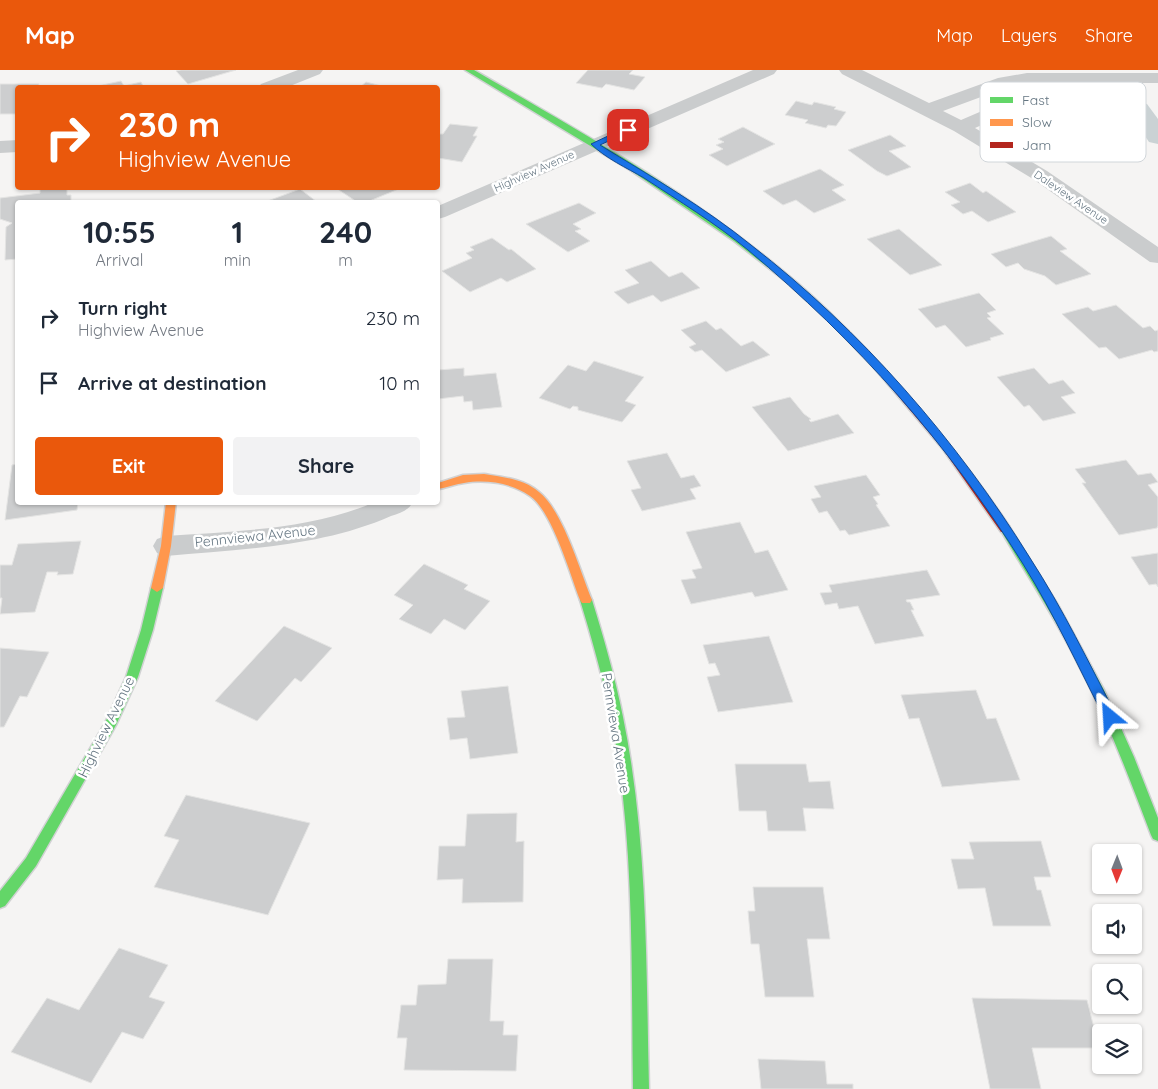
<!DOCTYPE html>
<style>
body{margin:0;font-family:Quicksand,sans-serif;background:#f2f2f3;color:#1f2937;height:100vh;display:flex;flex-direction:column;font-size:19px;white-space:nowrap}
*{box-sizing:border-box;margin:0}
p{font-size:16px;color:#747a83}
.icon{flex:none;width:28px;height:28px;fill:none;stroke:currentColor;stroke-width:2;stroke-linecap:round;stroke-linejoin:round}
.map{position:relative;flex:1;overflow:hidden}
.details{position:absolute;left:15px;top:130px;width:425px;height:305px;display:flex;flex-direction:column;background:#fff;border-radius:5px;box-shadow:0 1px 4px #0004}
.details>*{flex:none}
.top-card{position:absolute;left:15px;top:15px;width:425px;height:105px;border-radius:5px;box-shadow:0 1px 4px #0004;background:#ea580c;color:#fff;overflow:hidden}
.needle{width:32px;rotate:181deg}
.buttons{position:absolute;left:1092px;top:774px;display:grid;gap:10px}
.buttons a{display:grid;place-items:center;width:50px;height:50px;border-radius:5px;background:#fff;box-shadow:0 1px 4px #0004;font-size:25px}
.pin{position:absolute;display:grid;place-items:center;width:42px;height:42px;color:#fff;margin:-21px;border-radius:10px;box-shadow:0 2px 8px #0006}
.me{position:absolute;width:55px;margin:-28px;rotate:333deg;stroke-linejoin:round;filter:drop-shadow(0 0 4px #0008)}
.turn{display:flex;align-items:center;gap:18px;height:105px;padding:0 20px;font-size:22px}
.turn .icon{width:65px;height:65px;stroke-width:2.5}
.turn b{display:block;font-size:35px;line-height:42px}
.eta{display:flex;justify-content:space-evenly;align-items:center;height:85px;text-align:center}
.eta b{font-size:30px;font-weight:700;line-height:35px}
.primary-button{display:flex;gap:10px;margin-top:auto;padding:10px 20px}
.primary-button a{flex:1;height:58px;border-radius:5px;background:#ea580c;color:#fff;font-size:20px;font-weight:700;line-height:58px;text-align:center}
.primary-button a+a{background:#f2f2f3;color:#1f2937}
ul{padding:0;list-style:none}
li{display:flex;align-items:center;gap:15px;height:65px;padding:0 20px}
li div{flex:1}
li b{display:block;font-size:19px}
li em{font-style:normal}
header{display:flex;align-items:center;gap:30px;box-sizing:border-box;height:70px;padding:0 25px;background:#ea580c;color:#fff}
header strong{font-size:24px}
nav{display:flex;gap:28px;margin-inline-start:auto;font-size:18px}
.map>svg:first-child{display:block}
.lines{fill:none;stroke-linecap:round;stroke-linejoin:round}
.canal{fill:#cad2d4;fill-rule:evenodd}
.building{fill:#cdcecf;stroke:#e4e4e3}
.fast-casing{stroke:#d1d2d3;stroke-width:3}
.slow-casing{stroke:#d1d2d3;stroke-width:3}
.jam-casing{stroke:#d1d2d3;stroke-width:3}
.street{fill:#cacccd;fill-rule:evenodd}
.fast{fill:#63d668;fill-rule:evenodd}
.slow{fill:#ff974d;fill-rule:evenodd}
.jam{fill:#b3261e;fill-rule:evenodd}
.route{fill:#1a73e8;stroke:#114b97}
.labels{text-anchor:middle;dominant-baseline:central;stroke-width:5;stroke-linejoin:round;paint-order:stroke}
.far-street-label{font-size:11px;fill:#657682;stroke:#fff}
.street-label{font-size:14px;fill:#657682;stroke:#fff}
.key{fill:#fff;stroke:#d1d6da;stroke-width:1}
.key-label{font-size:14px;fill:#657682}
</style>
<header>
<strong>Map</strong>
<nav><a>Map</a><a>Layers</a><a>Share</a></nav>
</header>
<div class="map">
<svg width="1158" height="1019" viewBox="0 0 1158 1019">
<rect width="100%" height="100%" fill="#f5f4f3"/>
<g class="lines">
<path class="canal" d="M1139,32l8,2 11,15v25l-9,-2 -22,-33 4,-5z"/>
</g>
<path class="building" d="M181,0h55l-48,14 -12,-13z
M588,0h45l-4,4 16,3 -11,13 -28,-6 -4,4 -26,-5z
M121,11l3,5 17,-4 3,6h-55z
M366,12l23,6h-30z
M0,14h39l-2,3 24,1h-43v26h-18z
M796,31l16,4 2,-3 22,5 -2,2 12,3 -10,14 -8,-1 -2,3 -21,-5 3,-3 -23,-5z
M450,54l28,3 -5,9h4l-15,26 -24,-4v-24h5z
M743,57l32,17 -48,22 -18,-11 14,-6 -7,-4 8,-3 -6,-3z
M890,65l16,11 -17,5 22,16 -24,9 -10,-5 -29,-21z
M820,99l24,16 -12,5 14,10 -32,13 -18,-13 -13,5 -20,-14z
M970,113l13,10 3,-2 30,21 -28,10 -16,-11 -9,3 -12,-9 9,-3 -15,-10z
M40,118h27v7h4v7h-53v57l-13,1 1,-33 6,-4 -12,-4v-21l40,-5z
M336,118h65l-34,14h-10z
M300,119l17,13h-52z
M579,133l17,10 -23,11 8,5 -6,2 15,10 -22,11 -42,-28z
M899,159l43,36 -32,10 -43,-36z
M1051,166l16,13 -7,2 31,23 -35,11 -11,-9 -21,-7 -6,-6 -12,4 -15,-13z
M492,168l17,12 2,-1 25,20 -29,13 -6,-4 -31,14 -28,-21 30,-13 -6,-5 8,-3 -4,-3z
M651,191l18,16 13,-5 18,16 -39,14 -8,-7 -25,9 -14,-12 25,-9 -14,-13z
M979,223l17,17 -9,3 4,4 -4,1 17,16 -14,4 1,2 -25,7 -21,-22 -9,3 -18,-19z
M1116,235l27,23 7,-2 5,5 3,-1v21l-4,1 -2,-2 -33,9 -13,-12 -7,1 -37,-34 26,-7 5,4z
M706,251l10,9 5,-2 20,18 12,-5 17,14 -44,17 -24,-22 -7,2 -6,-5 7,-3 -15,-14z
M594,291l50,16 -19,24 11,4 -14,17 -44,-12v-3l-5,-1 -3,3 -31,-11 29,-33 18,6z
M464,298v8l32,-3 6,34 -29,3 -1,-9 -8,1 -1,-6 -25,3v-29z
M1034,298l15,16 14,-4 12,13 -14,4 15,16 -33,8 -14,-16 -5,2 -27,-30z
M790,327l14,17 7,5 -2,1 2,2 27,-8 16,19 -66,18 -36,-44z
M667,383l14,25 13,-3 7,11 -11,3 6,10 -54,12 -11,-21 10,-2 -14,-27z
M1126,390l12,15 13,-2 7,9 -10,3 10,12v29l-1,2 -38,7 -37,-52h4l-11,-14z
M18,394v38h60l-1,8 -72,10 7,-55z
M866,405l14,20 -7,2 5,7 -2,1 14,21 -41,9 -4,-5 -5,1 -13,-20 -8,2 -8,-14 10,-2 -7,-11z
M740,452l15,31 13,-3 20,40 -33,7 -3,-5 -61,12 -10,-24 15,-2 -4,-8 10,-2 -16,-36z
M81,471l-8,33 -16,1 1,-3h-11l-12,40 -35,2 2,-16h-2v-33h12l6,-21z
M1158,483v34l-2,-3 -7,1 -18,-28z
M424,494l44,21 -4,4 26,12 -25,29 -21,-11 -13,15 -32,-15 14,-14 -19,-10z
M927,500l13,25 -34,5 1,2h3l4,8h-3l13,26 -49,8 -17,-38 -19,3 -2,-6 -12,2 -5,-12 12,-1 -3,-7z
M284,556l48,22 -31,34 -6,-4 -38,43 -42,-20z
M769,566l24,66 -75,10 -11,-35 13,-2 -5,-12 -6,1 -6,-19z
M0,578l49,4 -22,45 -7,-1 -16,31h-4z
M508,616l10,67 -48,6 -3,-21 -17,2 -3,-22 18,-1 -4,-26z
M976,620l11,29 9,-1 24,62 -78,7 -23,-69 -10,1 -8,-24z
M735,694h71l3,18 21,-1 4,28 -31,-1 3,23h-38l-2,-20h-27z
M186,725l124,28 -42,92 -114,-28 25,-47 -15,-4z
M517,743l-1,29 8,-1 -1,61 -61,1 1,-24 -26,1 2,-34h26l2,-32z
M1041,771l10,36h-17l3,13h4l10,36h-58l-8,-38 -27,1 -7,-30h23l-5,-17z
M753,817h70l7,52h-23l7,58h-49l-6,-53h-8l-3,-33h7z
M119,878l49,17 -19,32 16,5 -22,37 -21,-7 -31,51 -80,-31 36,-54 32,12z
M448,889h45l-3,62h14l-1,14h15l-2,36 -112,-1 3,-32h-10l4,-33h15l2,-20 28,-1z
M972,928l115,2 12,48h-67l9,41h-51z
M758,989l67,2 2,23h26v5h-92z"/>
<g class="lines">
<defs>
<path id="fast" d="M465,0h9c109,63 220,125 316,207 33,27 63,58 92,89v4h-6l-45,-47 -47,-43 -50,-39 -104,-71z
M1005,455l4,1 49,79 46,85 30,67 24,61v23l-5,-2 -2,-4c-22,-58 -44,-116 -73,-171 -23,-47 -52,-90 -78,-135z
M157,514l6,4 -10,42 -15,47 -22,48 -80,141 -31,40 -5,2v-17l26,-33 79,-135 21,-46 15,-47 10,-42z
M586,526l4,1 2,3c12,39 23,77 31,117 25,122 23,249 26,372h-16c-2,-123 2,-250 -22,-371 -8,-40 -19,-79 -31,-118l2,-3z"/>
<path id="slow" d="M484,404c19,3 40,5 55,18 24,19 41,79 53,108l-2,3h-8l-2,-3c-10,-26 -28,-89 -50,-104 -18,-13 -44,-17 -66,-13 -9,1 -18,5 -26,6v-6l25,-8z
M166,432h10l-5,44 -8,42 -6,4 -6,-4 10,-42z"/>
<path id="jam" d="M879,295l3,1c46,51 89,103 127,160l1,3 -1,3h-8l-59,-84 -66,-78 -2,-2z"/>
</defs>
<use href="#fast" class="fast-casing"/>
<use href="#slow" class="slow-casing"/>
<use href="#jam" class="jam-casing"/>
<path class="street" d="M298,0h25l-3,4 -35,14h-27l3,-4z
M753,0h24l-3,4 -329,143 -7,2v-13z
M839,0h23l67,33 69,-25 29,-5h131v10h-84l1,2 -3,4 -29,9 -68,30 72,43 111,76v16l-8,-1 -117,-83 -79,-48 -112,-57zM1027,13h26l-22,7 -70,30 -18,-9 65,-24z
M18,70v12l-18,1v-12z
M375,432h38c-5,9 -13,11 -22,14 -70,31 -150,33 -225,40l-9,-3 -4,-7 4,-7 9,-3c69,-5 144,-6 209,-34z"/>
<use href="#fast" class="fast"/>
<use href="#slow" class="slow"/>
<use href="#jam" class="jam"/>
</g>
<path class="route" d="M625,58l7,2 -32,15c52,32 104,62 151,100 111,86 205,194 279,313 33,51 59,105 87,159l-2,4h-9c-27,-53 -52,-107 -83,-157 -76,-122 -165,-222 -275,-314 -33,-27 -69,-49 -104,-72 -17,-10 -39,-20 -53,-34z"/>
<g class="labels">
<g class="far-street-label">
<text transform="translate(534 101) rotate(-24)">Highview Avenue</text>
<text transform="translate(1071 127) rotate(34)">Daleview Avenue</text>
</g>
<g class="street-label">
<text transform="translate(255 466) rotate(-6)">Pennviewa Avenue</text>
<text transform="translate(106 657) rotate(-64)">Highview Avenue</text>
<text transform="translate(616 663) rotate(81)">Pennviewa Avenue</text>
</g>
</g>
<rect x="980" y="12" width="166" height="80" rx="8" class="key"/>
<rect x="990" y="27" width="23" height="6" fill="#63d668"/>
<rect x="990" y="49" width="23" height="7" fill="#ff974d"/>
<rect x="990" y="72" width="23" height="6" fill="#b3261e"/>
<g class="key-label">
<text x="1022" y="35">Fast</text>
<text x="1022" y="57">Slow</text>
<text x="1022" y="80">Jam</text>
</g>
</svg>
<div class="buttons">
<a><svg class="needle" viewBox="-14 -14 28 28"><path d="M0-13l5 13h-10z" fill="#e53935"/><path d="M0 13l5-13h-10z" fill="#747a83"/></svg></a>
<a><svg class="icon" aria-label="sound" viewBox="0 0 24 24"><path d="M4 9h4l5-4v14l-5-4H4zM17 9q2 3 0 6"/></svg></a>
<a><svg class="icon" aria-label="search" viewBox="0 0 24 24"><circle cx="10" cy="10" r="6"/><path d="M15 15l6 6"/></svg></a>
<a><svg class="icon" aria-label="layers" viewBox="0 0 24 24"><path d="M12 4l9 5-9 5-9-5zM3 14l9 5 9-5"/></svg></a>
</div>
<div class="pin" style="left:628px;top:60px;background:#d93025"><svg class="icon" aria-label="arrive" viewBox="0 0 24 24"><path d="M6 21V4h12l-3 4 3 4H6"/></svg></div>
<svg class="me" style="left:1110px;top:647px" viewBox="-20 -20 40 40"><path d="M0-17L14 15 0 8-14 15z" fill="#1a73e8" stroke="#fff" stroke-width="4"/></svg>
<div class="top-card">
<div class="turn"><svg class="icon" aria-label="right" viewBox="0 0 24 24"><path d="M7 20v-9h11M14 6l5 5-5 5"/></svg><div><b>230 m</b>Highview Avenue</div></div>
</div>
<section class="details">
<div class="eta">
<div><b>10:55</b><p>Arrival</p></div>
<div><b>1</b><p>min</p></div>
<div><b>240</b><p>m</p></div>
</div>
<ul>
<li><svg class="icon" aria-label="right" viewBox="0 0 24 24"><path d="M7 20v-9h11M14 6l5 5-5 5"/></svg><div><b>Turn right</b><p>Highview Avenue</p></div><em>230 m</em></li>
<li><svg class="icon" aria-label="arrive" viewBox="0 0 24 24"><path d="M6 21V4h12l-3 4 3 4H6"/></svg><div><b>Arrive at destination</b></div><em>10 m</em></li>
</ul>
<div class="primary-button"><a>Exit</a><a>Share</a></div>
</section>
</div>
